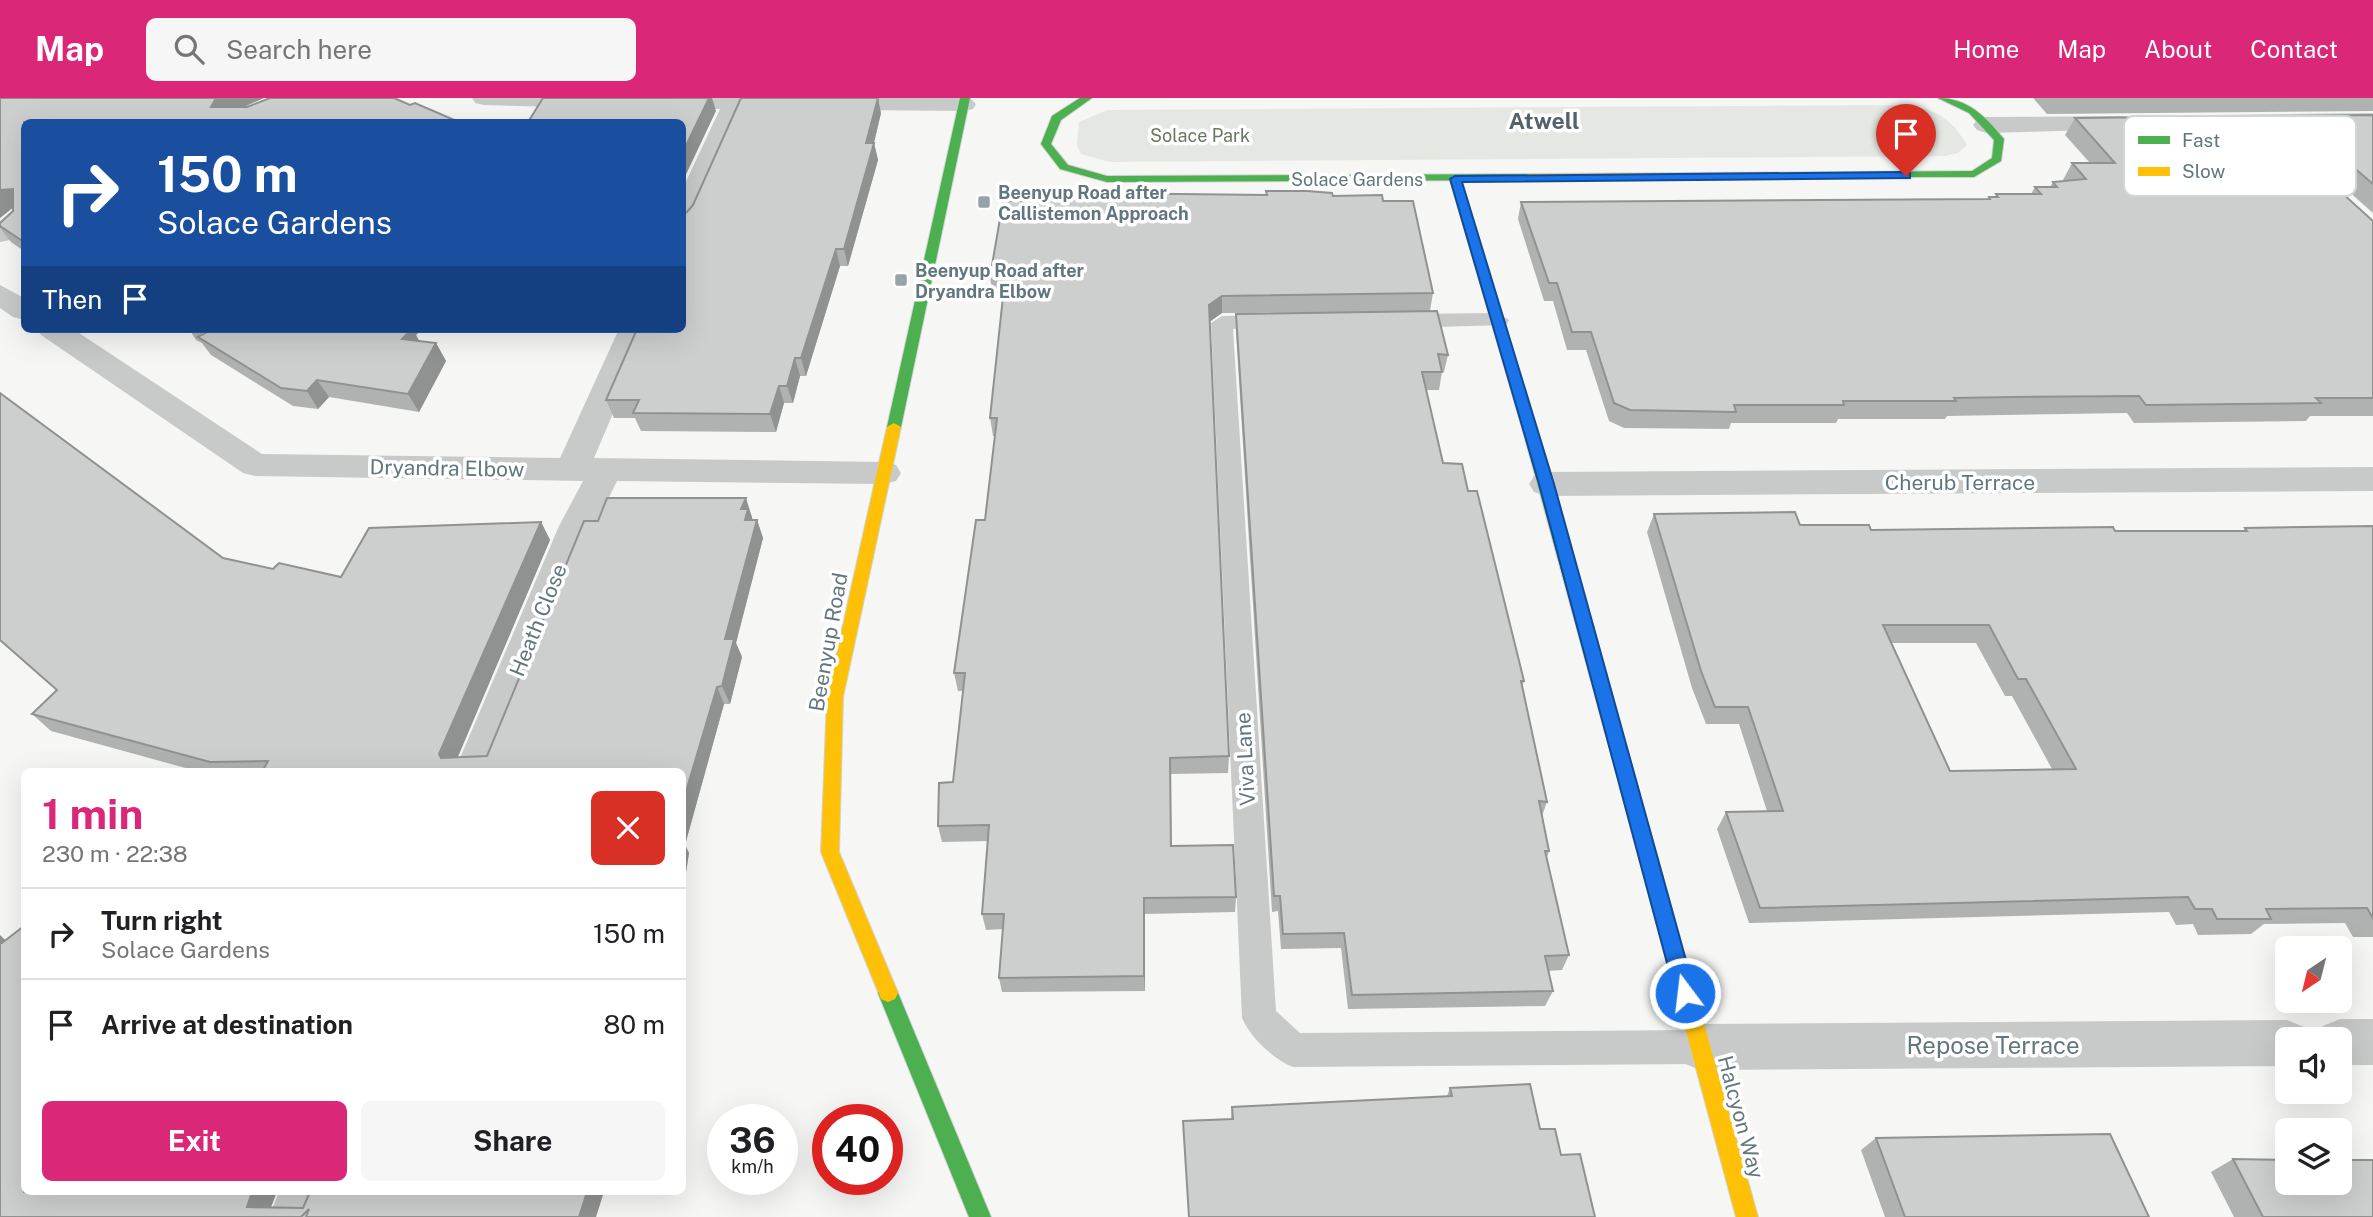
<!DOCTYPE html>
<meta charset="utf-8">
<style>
body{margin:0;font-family:"Public Sans",sans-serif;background:#f6f6f6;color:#202124;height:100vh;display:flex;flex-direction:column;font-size:26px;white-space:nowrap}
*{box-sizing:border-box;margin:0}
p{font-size:23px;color:#757577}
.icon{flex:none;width:38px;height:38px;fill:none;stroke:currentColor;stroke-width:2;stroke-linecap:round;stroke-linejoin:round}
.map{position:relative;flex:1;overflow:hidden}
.panel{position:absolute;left:21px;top:670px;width:665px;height:427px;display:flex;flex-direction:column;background:#fff;border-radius:10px;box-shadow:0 7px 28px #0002}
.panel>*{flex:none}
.hud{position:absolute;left:21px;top:21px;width:665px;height:214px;border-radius:10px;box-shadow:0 7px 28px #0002;background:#1a4fa0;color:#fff;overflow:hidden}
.needle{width:46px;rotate:215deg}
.tools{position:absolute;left:2275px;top:838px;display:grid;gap:14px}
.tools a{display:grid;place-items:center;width:77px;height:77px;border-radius:10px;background:#fff;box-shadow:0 7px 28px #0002;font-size:35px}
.speed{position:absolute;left:707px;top:1006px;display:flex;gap:14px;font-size:35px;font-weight:700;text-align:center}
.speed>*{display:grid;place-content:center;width:91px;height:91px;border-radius:50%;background:#fff;box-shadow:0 7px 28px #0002;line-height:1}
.speed small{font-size:18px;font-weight:400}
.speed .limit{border:10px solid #d22;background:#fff;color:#111}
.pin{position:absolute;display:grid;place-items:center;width:60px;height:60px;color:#fff;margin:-72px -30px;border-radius:50% 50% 50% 0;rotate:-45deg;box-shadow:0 0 7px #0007}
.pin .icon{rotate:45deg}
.me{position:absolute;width:77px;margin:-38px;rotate:345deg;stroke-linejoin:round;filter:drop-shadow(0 0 5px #0008)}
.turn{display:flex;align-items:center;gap:24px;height:147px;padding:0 21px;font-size:32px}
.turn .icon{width:91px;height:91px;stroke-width:2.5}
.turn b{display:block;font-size:49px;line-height:60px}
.then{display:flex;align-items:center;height:66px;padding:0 21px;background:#0003;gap:14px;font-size:26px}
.round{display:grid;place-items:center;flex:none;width:74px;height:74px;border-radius:10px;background:#f6f6f6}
.summary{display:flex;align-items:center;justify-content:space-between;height:119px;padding:0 21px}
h1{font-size:42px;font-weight:700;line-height:52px;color:#db2777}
.action{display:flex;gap:14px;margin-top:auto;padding:14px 21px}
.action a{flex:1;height:80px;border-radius:10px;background:#db2777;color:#fff;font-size:28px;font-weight:700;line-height:80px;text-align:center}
.action a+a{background:#f6f6f6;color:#202124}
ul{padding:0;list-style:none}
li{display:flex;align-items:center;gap:21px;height:91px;padding:0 21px;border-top:2px solid #e0e0e0}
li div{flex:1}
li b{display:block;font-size:26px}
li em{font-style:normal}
header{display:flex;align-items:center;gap:42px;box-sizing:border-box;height:98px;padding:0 35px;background:#db2777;color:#fff}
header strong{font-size:33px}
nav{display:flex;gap:38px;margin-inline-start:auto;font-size:24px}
.search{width:490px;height:63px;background:#f6f6f6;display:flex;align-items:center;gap:18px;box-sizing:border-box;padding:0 24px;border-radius:10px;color:#757577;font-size:26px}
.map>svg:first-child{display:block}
.green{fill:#e5e8e2}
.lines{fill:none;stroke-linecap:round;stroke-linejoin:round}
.fast-casing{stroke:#d1d3d3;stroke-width:2}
.slow-casing{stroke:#d1d3d3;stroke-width:2}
.lane{fill:#c8caca;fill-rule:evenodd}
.street{fill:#c8caca;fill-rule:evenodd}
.fast{fill:#4caf50;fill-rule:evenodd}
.slow{fill:#ffc107;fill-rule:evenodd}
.wall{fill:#b0b2b2;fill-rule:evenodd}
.shaded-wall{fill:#909191}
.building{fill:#cdcfcf;stroke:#909191;stroke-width:2;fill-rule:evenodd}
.route{fill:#1a73e8;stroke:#114b97;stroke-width:2}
.poi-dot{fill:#96a3a8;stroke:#fff;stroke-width:2.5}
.labels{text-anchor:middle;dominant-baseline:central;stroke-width:7;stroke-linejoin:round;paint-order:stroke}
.far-park-label{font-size:18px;fill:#687761;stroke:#fff}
.far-street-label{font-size:18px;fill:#62767e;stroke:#fff}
.far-poi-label{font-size:18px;font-weight:bold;fill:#62767e;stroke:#fff;text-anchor:start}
.street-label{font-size:21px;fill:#62767e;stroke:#fff}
.far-district-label{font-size:23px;font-weight:bold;fill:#54636a;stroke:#fff}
.near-street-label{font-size:24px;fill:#62767e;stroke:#fff}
.key{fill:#fff;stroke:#d0d6d8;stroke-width:2}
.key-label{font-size:19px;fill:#62767e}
</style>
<header>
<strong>Map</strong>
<div class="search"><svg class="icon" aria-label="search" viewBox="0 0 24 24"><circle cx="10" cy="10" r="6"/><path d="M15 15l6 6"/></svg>Search here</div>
<nav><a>Home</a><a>Map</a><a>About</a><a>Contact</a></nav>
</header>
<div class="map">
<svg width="2373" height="1119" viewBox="0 0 2373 1119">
<rect width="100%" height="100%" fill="#f6f6f5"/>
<path class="green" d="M1884,7c40,2 61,2 83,40l-9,8 -13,3 -835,6 -29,-8 -4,-8 2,-24 28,-12z"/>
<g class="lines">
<defs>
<path id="fast" d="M960,0h10l-69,329 -7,4 -7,-4z
M1080,0h12l-31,22 -10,24 17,21 39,11 421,-2 5,3 -5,3 -421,2 -47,-13 -19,-25 11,-28z
M1938,0c30,0 48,19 66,41l-3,22 -27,16h-122v-4l4,-1 116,-1 20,-13 2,-18 -25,-27z
M1530,329l7,4 117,414 -3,5 -6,3 -6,-3 -3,-5 -113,-414z
M888,886l7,3 3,6 93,224h-22l-91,-224 3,-6z"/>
<path id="slow" d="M1856,74l4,1v4l-332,3 -5,-3 5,-3z
M1455,78l5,3 77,252 -2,3 -5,1 -7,-4 -73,-252z
M894,325l7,4 -58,270 -4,155 59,141 -3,6 -7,3 -7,-3 -60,-147 6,-155 60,-270z
M1645,739l6,3 3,5 104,372h-22l-100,-372 3,-5z"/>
</defs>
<use href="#fast" class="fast-casing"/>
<use href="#slow" class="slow-casing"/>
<path class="lane" d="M1498,215l11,7 -3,5 -105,3 -11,-7 11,-7z
M1273,217l11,7 -3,5 -48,2 43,682 24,22 400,-3 12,5 6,12 -6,12 -12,5 -407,3c-20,-8 -42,-29 -51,-49l-31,-695 11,-7z"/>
<path class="street" d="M472,0h132l2,3 -3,5 -9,2 -110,-3 -9,-2z
M651,0h319l6,6 -3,5 -9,2 -219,-2 -49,112 -4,6 -10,2v-39l38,-81 -59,-1 -9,-2 -3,-5z
M2373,15v16l-161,2 -9,-3 -4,-5 4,-5 9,-3z
M2124,18l9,3 4,5 -4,5 -147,4 -9,-3 -4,-5 4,-5 9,-3z
M24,110v21l-14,11 -10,2v-21l14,-11z
M0,187l24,13v22l-11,-3 -13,-9z
M37,231h36l189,125 298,4 59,-129h30l-55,129 290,4 12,3 5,8 -5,8 -12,3 -267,-3 -22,45 -99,246h-42l105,-246 24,-45 -328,-5 -12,-3 -202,-138z
M2373,369v24l-827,5 -12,-4 -5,-8 5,-8 12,-4z
M2340,921h33v46h-33v-25h-23l6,-14z
M2287,922l17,7 6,13h-23v26l-587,4 -17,-7 -7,-16 7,-16 17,-7z
M279,1094h52l-10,25h-52z"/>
<use href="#fast" class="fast"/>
<use href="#slow" class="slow"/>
</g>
<path class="wall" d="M0,0l243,9 167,-2 49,17h-435v129l-13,-9 -11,-14v-5l13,-12v-3l-13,10z
M2033,0h340v13l-326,3z
M881,15l-7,30 4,17 -30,106h-8l-34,110h-6l-7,27h-9l-8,29 -135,-1 -6,-13h-21l-8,-18 81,-188 6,-7z
M2373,17v98l-90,-80 11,-17z
M2075,20l298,103v195h-63l-4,5 -172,2 -7,-10 -124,2 -56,1 -2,3h-107l-2,4h-105l-2,6 -105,-1 -15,-7 -23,-71h-19l-14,-49h-9l-26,-82 3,-17 466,-3 2,-2h6l1,-3h35l4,-7h15l3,-5 11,-1 -1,-1 9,-17h18l-25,-28z
M1333,98l50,5 50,92 -3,18 18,44 -4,17h-2l-3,18h-13l17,73 25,28 56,190 -2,6 25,115 -5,14 7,35 -2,6 22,98 -7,15 -14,1 5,20 -8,15 -197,3 -7,-61 -60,1 -3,-38 -6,1 -36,-580v-18l141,-2 -155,1 -13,9 20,434 -1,17 -57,1v72l65,51 -1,15 -90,2v77l-143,1 -3,-14 4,-49 -17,1 -4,-16 6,-73 -46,1 -4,-16 15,-44 10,-91h-5l-4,-18 31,-153 10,-84h-2l-3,-18 13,-123h-10l-3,-18 59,-76z
M189,231h233l-6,6 3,6 17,2 10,18 -27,51 -90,-15 -11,12 -25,-3 -82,-51 -9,-12 -6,-3z
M0,295l223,165 50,11 68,8 200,-55 9,18 -93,217 30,-1 265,-241v5h5l6,18 -27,105 6,14 -12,47h-6l-39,141 4,8 -5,32 -2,-113h-482l-149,-41 -19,-17 24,-24 -56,-49z
M1654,416l217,16 372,1 2,-3 128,-2v411h-20l-8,-14 -81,1 -13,10 -53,1 -5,-11 -17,1 -7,-13 -420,11 -32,-94 9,-17 41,-1 -28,-87h-33l-14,-36 -45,-156zM1891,545h85l29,53h7l40,73 -102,2z
M1450,990l90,41 21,26 34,62h-406l-6,-96 48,-2 1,-12 215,-11z
M1876,1040l273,79h-264l-24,-67z
M2233,1061l140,58h-139l-23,-45z"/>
<path class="shaded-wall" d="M216,0h48l-38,17 -15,-8z
M709,0h3l4,13 -34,72v-29z
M878,0l3,15 -11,46 4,-16 4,17 -30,106 -4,-17 22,-106z
M13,91l11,17 -12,2 -12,10v-28z
M836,151l4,17 -34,110 -5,-18z
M1222,198v17l-14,10 1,-18z
M399,231h23l-6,6 6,11 -20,-7z
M436,245l10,18 -27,51 -11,-18z
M795,260l5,18 -7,27 -6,-17z
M317,282l12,17 -11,12 -11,-18z
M779,288l5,17 -8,29 -6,-18z
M746,400l9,29 -4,11 -10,-29z
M757,422l6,18 -27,105 6,14 -12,47 -8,-18 3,-47z
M541,424l9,18 -98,231 -13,-17z
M717,589l7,17 -39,141 4,8 -5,32 -2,5v-85z
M1144,800l1,16v77l-1,-15z
M0,837l24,23 -24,-17z
M252,1094h25l-10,25 -20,-10z
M587,1094h17l-8,25h-17z"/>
<path class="building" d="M0,0h216l-5,9h36l23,-9h124l16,7 5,-2 44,19h-435v120l-24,-16v-3l13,-12v-22l-13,1z
M543,0h166l-27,56v-32h-154z
M741,0h137l-12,45h8l-30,106h-8l-35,109h-6l-8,28h-8l-9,28 -137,-1 6,-13h-33l31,-71h45v-116l5,-1 6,-7z
M2373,17v69l-79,-68z
M2257,18l116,105v177h-57l5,5 -175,2 -7,-9 -125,1 -60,1 2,3h-113l1,4h-110l2,7 -106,-2 -16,-7 -23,-71h-19l-15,-49h-8l-28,-81 469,-3 -1,-2h9l-2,-3h45l-6,-7h22l-4,-5 33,-3 -14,-16h43l-40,-45z
M1266,93h41l25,2 1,3 49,-1 1,6h30l20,92 -211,3 -13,9 20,451 -59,2 1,88 62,-1 3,52 -92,1v78l-145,2 5,-64h-22l7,-89 -51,1 1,-43 14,-1 12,-109h-11l22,-153h9l12,-102h-7l15,-140 -15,-1 13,-76h46l1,-5 37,1 1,-4 179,2z
M1437,213l11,44 -10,-1 4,18h-20l21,91 19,1 6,27h9l47,190h-3l26,121 -8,-1 10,50h-4l24,104 -24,1 8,35 -201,4 -8,-62 -61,1 -3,-38h-6l-38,-582z
M197,231h215l-10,10 34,4 -28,51 -91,-14 -10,11 -26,-3 -83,-51 7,-4z
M0,295l223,165 50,11 6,-6 62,14 28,-49 172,-6 -102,232 2,4 46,-2 97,-235h14l9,-23h139l-5,11h7l-3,11h12l-32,119h9l-12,47 -5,1 -35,118v-33h-420l6,-11 -58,1 -178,-48 25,-24 -57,-50z
M1795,414l5,13h69l2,5 242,-3 2,4h132l-2,-3 128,-2v392l-6,-10 -101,1 5,10h-54l-5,-10h-17l-7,-12 -428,11 -34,-96 57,-1 -35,-104h-33l-14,-36 -47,-157zM1883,527h106l29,54h8l50,90 -126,2z
M24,828v266h228l-5,15 56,1 7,-16h277l-8,25h-273l3,-8 -8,8h-301v-276l2,2z
M1530,986l10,45h15l6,26 19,-1 15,63h-406l-6,-96 50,-2 -1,-12 220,-11 -2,-8z
M2110,1036l39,83h-244l-29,-79z
M2233,1061l54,1v23h53v-23h33v57h-110z"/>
<path class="route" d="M1906,74l4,1v5l-448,4 92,302 141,509 -3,7 -7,2 -7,-2 -3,-7 -136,-509 -89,-305 5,-3z"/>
<g class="poi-dot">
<rect x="977" y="97" width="14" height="14" rx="3.5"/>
<rect x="894" y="175" width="14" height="14" rx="3.5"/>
</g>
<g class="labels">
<g class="far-park-label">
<text x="1200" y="37">Solace Park</text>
</g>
<g class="far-street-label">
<text x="1357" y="81">Solace Gardens</text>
</g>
<g class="far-poi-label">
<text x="998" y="94">Beenyup Road after<tspan x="998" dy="21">Callistemon Approach</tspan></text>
<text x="915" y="172">Beenyup Road after<tspan x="915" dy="21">Dryandra Elbow</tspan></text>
</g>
<g class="street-label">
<text transform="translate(447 370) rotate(1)">Dryandra Elbow</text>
<text x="1960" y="384">Cherub Terrace</text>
<text transform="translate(538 522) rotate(-68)">Heath Close</text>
<text transform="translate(828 544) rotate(-80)">Beenyup Road</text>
<text transform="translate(1245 661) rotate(-93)">Viva Lane</text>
<text transform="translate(1741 1019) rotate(75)">Halcyon Way</text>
</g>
<g class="far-district-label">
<text x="1544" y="22">Atwell</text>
</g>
<g class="near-street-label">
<text x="1993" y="947">Repose Terrace</text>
</g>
</g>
<rect x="2124" y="18" width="232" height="80" rx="10" class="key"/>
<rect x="2138" y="38" width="32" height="8" fill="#4caf50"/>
<rect x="2138" y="69" width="32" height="9" fill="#ffc107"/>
<g class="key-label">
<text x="2182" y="49">Fast</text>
<text x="2182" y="80">Slow</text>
</g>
</svg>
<div class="tools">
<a><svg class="needle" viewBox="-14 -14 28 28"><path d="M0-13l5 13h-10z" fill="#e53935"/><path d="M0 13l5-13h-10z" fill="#757577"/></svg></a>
<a><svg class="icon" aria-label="sound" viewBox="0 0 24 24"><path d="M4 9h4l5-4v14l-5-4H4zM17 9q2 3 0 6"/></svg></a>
<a><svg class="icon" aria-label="layers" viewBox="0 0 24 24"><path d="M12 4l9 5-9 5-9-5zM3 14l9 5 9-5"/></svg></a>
</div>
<div class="speed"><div>36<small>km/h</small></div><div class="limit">40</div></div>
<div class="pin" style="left:1906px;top:78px;background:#d93025"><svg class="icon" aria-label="arrive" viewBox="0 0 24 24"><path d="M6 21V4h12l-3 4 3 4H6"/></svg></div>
<svg class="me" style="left:1685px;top:895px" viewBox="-20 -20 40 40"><circle r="17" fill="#1a73e8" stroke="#fff" stroke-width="3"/><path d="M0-11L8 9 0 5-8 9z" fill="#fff"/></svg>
<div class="hud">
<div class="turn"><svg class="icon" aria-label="right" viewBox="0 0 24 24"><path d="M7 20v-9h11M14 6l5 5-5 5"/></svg><div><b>150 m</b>Solace Gardens</div></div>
<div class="then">Then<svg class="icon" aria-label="arrive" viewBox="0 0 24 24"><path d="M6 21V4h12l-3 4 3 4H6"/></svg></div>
</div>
<section class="panel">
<div class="summary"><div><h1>1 min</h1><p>230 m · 22:38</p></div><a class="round" style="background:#d93025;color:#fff"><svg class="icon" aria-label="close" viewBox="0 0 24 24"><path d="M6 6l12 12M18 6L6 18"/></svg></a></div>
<ul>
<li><svg class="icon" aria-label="right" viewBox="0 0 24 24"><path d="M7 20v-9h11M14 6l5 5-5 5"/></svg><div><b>Turn right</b><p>Solace Gardens</p></div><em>150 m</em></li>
<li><svg class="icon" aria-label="arrive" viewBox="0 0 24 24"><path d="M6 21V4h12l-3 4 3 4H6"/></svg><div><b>Arrive at destination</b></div><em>80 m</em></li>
</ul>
<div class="action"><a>Exit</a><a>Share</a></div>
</section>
</div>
